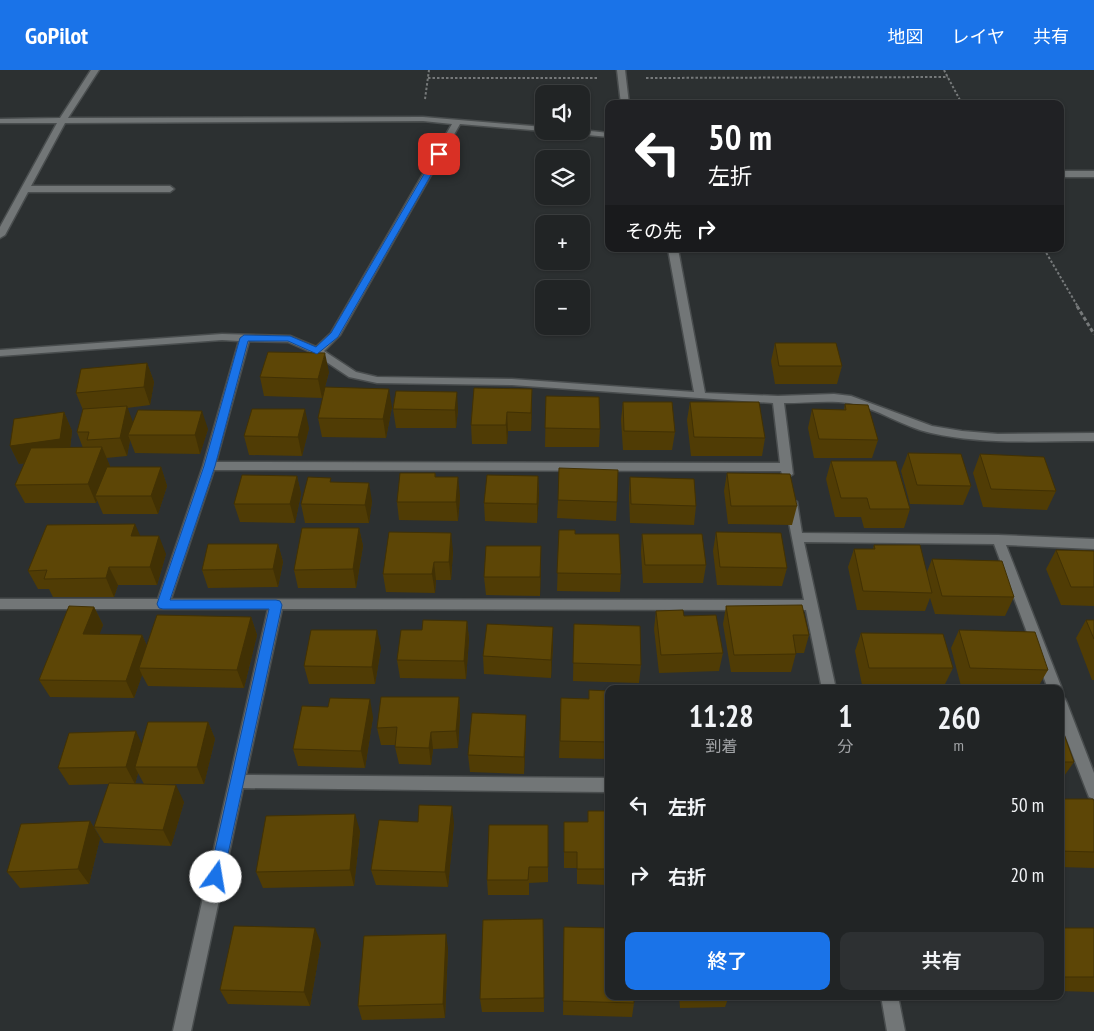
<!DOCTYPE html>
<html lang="ja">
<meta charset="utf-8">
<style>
body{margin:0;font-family:"PT Sans Narrow","Noto Sans JP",sans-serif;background:#2d3032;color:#f1f3f6;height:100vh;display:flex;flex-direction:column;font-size:19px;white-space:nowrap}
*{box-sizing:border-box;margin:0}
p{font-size:16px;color:#a2a4a7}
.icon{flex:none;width:28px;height:28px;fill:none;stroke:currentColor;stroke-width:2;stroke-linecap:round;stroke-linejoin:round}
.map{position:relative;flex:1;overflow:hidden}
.drawer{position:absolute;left:605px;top:615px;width:459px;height:315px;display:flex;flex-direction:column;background:#212425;border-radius:10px;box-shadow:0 1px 4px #0004,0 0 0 1px #3e4142}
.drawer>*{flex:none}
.top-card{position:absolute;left:605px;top:30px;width:459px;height:152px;border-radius:10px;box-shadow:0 1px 4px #0004,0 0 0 1px #3e4142;background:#202124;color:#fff;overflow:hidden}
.tools{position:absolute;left:535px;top:15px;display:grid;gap:10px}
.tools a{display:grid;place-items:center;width:55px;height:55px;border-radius:10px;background:#212425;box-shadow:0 1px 4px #0004,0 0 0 1px #3e4142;font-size:25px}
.pin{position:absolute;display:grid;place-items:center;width:42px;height:42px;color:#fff;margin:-21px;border-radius:10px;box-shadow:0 2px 8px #0006}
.me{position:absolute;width:55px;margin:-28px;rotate:13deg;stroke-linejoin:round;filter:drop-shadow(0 0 4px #0008)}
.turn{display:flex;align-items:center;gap:18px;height:105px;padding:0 20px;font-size:22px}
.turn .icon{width:65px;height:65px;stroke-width:2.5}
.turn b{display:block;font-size:35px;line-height:42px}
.then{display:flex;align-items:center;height:48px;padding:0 20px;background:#0003;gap:10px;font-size:19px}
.eta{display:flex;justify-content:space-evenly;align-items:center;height:85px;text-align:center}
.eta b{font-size:30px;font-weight:600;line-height:35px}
.cta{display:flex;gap:10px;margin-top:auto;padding:10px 20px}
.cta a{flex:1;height:58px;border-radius:10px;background:#1a73e8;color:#fff;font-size:20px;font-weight:600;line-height:58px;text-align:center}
.cta a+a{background:#2d3032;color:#f1f3f6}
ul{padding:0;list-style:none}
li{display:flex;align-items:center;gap:15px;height:70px;padding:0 20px}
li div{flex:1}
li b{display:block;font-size:19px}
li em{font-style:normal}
header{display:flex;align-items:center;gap:30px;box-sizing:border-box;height:70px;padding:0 25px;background:#1a73e8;color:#fff}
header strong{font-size:24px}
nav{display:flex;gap:28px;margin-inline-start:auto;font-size:18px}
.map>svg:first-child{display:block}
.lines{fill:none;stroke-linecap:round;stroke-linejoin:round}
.street-casing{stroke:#494d4e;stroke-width:3}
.path-far1{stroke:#76797a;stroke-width:2;stroke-dasharray:2.5 2;stroke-linecap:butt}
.path{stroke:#76797a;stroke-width:3;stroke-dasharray:4 2.5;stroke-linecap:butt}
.street{fill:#727677;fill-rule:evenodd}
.wall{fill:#503c05}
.shaded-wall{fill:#413104}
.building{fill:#5d4606;stroke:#413104}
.route{fill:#1a73e8;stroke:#114b97}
</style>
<header>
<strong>GoPilot</strong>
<nav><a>地図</a><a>レイヤ</a><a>共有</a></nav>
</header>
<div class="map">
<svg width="1094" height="961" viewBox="0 0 1094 961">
<rect width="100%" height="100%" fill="#2c3031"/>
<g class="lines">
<defs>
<path id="street" d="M91,0h8l-31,48 355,-1 121,10v4l-84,-7 -120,211 -16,16 32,21 21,5 135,2 182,13 -26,-143h10l27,144 73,3 56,-2 17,2 81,30 30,5 36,3 96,-1v8c-55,0 -109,4 -163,-8 -28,-6 -54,-25 -82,-30 -21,-3 -44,0 -65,0l9,71 -6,4 -4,-1 -2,-6 -567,-1 -43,129 633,1 -19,-98 6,-4 6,4 5,31 196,2 96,4v10l-88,-4 56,144 -2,4v-4h-12l-54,-145 -190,-2 32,147h-14l-16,-79 -524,-1 -36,166 363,3v14l-366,-4 -52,243h-18l95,-422h-268v-10h158l45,-133 36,-125 -17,-1 -222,16v-6l222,-16 68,2 26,11 15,-14 121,-209 -29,-3 -358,2 -34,63h139l4,3 -4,3h-142l-23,43 -5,3v-11l57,-104h-57v-4l60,-1zM249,271l39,1 25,11 36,24 28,6 135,2 261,18 7,60 -564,-1z
M617,0h8l4,34h-8z
M581,60l28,3v4l-43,-4 -4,-2z
M1060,101h34v6h-34z
M1060,627l5,2 2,4 27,70v26l-5,-2 -2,-5 -27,-70z
M881,926h17l7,35h-18z"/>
</defs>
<use href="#street" class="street-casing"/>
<path class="path-far1" d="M944,0l18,34
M428,8h171
M646,8l302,-1
M425,29l4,-29
M1044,179l34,58"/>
<path class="path" d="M1077,236l17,28"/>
<use href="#street" class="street"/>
</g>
<path class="wall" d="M775,273l67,23 -5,18h-62l-4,-23z
M147,293l7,19 -4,23 -23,3 6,15 75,6 -8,25 -65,-1 -5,-13 -3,16 -21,2 4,8 -1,1h52l6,19 -9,28h-55l-6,-14 -1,3h-71l-10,-18 10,-22 -6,1 -9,-18 54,-34 8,19 -2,17h13l-6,-16 6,-22 -7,-17z
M329,302l-7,26 -58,-2 -4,-19z
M532,319v19l-1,23h-23l-1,13h-35l-1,-19z
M396,321l62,19 -2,18h-60l-3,-19z
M546,326l54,33 -1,18h-54z
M623,332l52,30 -3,18h-49l-2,-30z
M690,332l75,36 -3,18h-71l-4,-36z
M845,334l33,36 -6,18h-58l-6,-30 4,-19 32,1z
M392,337l-6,31 -64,-1 -4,-19z
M309,358l-7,28 -53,-1 -5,-19z
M908,383l63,33 -8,19 -53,-1 -9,-33z
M980,384l76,37 -9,19 -64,-3 -10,-34z
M831,391l79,48 -6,19h-40l-3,-11h-26l-9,-38z
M435,403l1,4 24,19 -2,25 -59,-1 -2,-18z
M727,403l70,33 -5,19 -64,-1 -4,-33z
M297,406l4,18 -6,29 -55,-1 -6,-18z
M538,406l1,19 -2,28 -52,-2 -1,-18z
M630,407l66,29 -2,19 -64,-2 -1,-27z
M332,412l40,19 -3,22h-64l-4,-19z
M558,430l59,2 -1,19 -59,-3z
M359,458l4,18 -7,42h-58l-4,-18z
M559,460l16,4 46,40 -1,18 -63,-1z
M716,462l71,36 -5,18 -65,-1 -4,-34z
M642,464l64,31 -3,18h-60l-2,-31z
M140,466l26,18 -9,31h-39l-4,12h-61l-4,-8h-11l-10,-18z
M278,474l5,18 -5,25 -70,1 -6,-18z
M874,475l53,27 5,-13 82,38 -9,19 -70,-2 -5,-16 -5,13 -68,-1 -9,-43 6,-18h19z
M1056,480l38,1v55l-33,-1 -15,-36z
M453,481l-2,29h-15l-1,13 -49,-1 -3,-18z
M541,495l-1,31 -54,-1 -2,-18z
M726,536l83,29 -5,18h-8l-5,19h-60l-8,-48z
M94,537l9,18 -4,9 43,1 5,11 104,-29 6,18 -13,53 -96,-2 -6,-11 -8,23 -84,-1 -11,-17z
M656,541l28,5 39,37 -4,18 -60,2 -5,-44z
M1086,550h8v60h-2l-16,-42z
M467,551l2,18 -3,40 -66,-1 -3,-18 25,-30z
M574,554l67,41 -2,18 -66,-2z
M553,557v18l-2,33 -67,-4 -1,-18z
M959,560l89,40 -10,17 -77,-1 -10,-38z
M861,563l92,35 -9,18 -82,-1 -7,-34z
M381,578l-6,36h-66l-5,-18z
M589,620l20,1v68l-50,-1 2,-60 28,1z
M459,627l1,18 -2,33 -25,1 -2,16 -32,-1 -4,-17 1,-2h-15l-4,-17z
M526,645v17l-2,42 -54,-2 -2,-17z
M373,647l-8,51 -67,-2 -5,-17z
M208,652l7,17 -11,45h-60l-6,-11 -3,11 49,18 -13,44 -67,-3 -10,-16 15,-43 -40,1 -11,-17 84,-24z
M1060,653l14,39 -12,17h-2z
M1060,729l34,2v67l-34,-1z
M588,741h21v74l-32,-1v-16h-13v-46h24z
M90,751l10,17 -11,46 -69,4 -13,-16z
M454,753l-6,64 -72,-2 -5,-15z
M548,755v57l-19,1v12h-41l-1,-15z
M360,761l-6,55 -91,2 -7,-16z
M543,849l1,93h-62l-2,-13z
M564,857l70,76 -2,14 -69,-2z
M1060,858h34v64l-34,-1z
M321,873l-11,63 -82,-2 -8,-14z
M448,878l-3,70 -83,2 -4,-14z
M679,926h50l-4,11 -45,1z
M953,926h84l-3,4 -80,-1z"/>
<path class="shaded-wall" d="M325,283l4,19 -7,26 -4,-19z
M147,293l7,19 -4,23 -6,-18z
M389,319l3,18 -6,31 -3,-19z
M532,319v19l-1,23v-18z
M457,322l1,18 -2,18 -1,-18z
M127,336l7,19 -6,10 2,5 -3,16 -7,-18z
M305,339l4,19 -7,28 -4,-19z
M202,341l6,18 -8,25 -5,-19z
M64,342l8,19 -3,26 -50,7 -9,-18z
M507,342l1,19 -1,13 -1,-19z
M102,377l8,19 -11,30h-4l2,4 -1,3 -8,-19z
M161,397l6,19 -9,28 -7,-18z
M297,406l4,18 -6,29 -5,-19z
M538,406l1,19 -2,28v-19z
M458,407l2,19 -2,25 -2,-19z
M369,413l3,18 -3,22 -4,-18z
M135,454l8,18 -12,-6z
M359,458l4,18 -7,42 -3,-19z
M451,463l2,18 -2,29 -2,-18z
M159,466l7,18 -9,31 -7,-18z
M278,474l5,18 -5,25 -5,-18z
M541,476v19l-1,31v-19z
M434,492l2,18 -1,13 -3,-19z
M109,497l9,18 -4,12 -8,-19z
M94,537l9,18 -10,27 -10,-18z
M251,547l6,18 -13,53 -7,-18z
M467,551l2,18 -3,40 -2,-18z
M553,557v18l-2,33v-18z
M377,560l4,18 -6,36 -3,-17z
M142,565l8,18 -11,15 3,7 -8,23 -8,-17z
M459,627l1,18 -2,33 -2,-17z
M370,629l3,18 -8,51 -4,-17z
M526,645v17l-2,42v-17z
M208,652l7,17 -11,45 -7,-17z
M136,661l8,18 -9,18 3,6 -3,11 -9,-17z
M431,662l2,17 -2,16 -2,-17z
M176,715l8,17 -13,44 -8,-16z
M452,736l2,17 -6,64 -3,-15z
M355,744l5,17 -6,55 -4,-16z
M90,751l10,17 -11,46 -11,-15z
M315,858l6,15 -11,63 -6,-14z
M446,864l2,14 -3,70 -2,-14z"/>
<path class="building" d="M775,273h61l6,23h-63z
M268,282l57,1 -7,26 -58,-2z
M147,293l-3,24 -68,6 5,-24z
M325,317l64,2 -6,30 -65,-1z
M474,318l58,1 -1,24 -24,-1 -1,13h-35z
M396,321l61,1 -2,18 -62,-1z
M546,326l53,1 1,32 -55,-1z
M623,332h49l3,30 -51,-1z
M690,332h69l6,36 -71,-1z
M845,334l23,1 10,35 -59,-1 -7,-30 34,1z
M127,336l-7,32 -33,2 2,-8h-12l6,-23z
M252,339h53l-7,28 -54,-1z
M138,340l64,1 -7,24h-67z
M64,342l-4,27 -50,7 4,-27z
M102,377l-14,37 -73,1 16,-37z
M908,383l53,1 10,32 -54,-1z
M980,384l64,3 12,34 -65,-2z
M831,391h65l14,48h-40l-3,-11h-26z
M107,397h54l-10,29h-56z
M559,398l59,2 -1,32 -59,-2z
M400,403h35v4h23l-2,25h-59z
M727,403l63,1 7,32h-66z
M242,405l55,1 -7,28h-56z
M487,405l51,1 -1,28 -53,-1z
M308,407l23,1 -1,4 39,1 -4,22 -64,-1z
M630,407l64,2 2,27 -65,-2z
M135,454l-4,12h28l-9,31h-41l-3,11 -62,1 3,-9 -19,1 19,-46z
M302,458h57l-6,41 -59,1z
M559,460h16v4h44l2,40 -64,-1z
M389,462l62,1 -2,29h-15l-2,12h-49z
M716,462l65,1 6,35 -67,-1z
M642,464h60l4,31h-61z
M208,474h70l-5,25 -71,1z
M874,475h46l12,48 -69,-2 -9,-42h21z
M486,476h55l-1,31h-56z
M1056,480l38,1v36h-23z
M932,489l70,2 12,36 -72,-1z
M802,535l7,30h-16l3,19 -62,1 -8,-49z
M69,536l25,1 -11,27 59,1 -16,46 -87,-1z
M683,540l1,6 32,-1 7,38 -62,2 -5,-44z
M157,545l94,2 -14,53 -98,-2z
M423,550l44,1 -3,40 -67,-1 4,-30h21z
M1086,550h8v19z
M487,554l66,3 -2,33 -68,-4z
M574,554l66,2 1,39 -68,-2z
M311,560h66l-5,37 -68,-1z
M959,560l76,2 13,38 -78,-2z
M861,563l82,1 10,34h-84z
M589,620l20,1v51l-49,-1 1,-43 28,1z
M381,627h78l-3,34 -25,1 -2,16 -34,-1 2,-20 -20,1z
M330,628l40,1 -9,52 -68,-2 9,-43 26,1z
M472,643l54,2 -2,42 -56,-2z
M148,652h60l-11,45h-62z
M1060,653l14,39h-14z
M136,661l-10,36 -68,1 11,-35z
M109,713l67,2 -13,45 -69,-3z
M1060,729h33l1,2v51l-34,-1z
M419,735l33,1 -7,66 -74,-2 8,-50 39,2z
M588,741h21v58h-32v-17h-13v-30h24z
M355,744l-5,56 -94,2 10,-56z
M90,751l-12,48 -71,3 14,-48z
M489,755h59v42h-19l-1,13h-41z
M543,849l1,79 -64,1 3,-79z
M234,856l81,2 -11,64 -84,-2z
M564,857l45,1v68h25v7l-71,-2z
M1060,858h34v49h-34z
M446,864l-3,70 -85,2 6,-70z"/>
<path class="route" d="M437,82l6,2 -105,183 -21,17 -29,-13h-40l-33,125 -45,134h106l4,1 2,4 -59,272 -2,5 -5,2 -5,-2 -2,-5 60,-268h-106l-4,-1 -2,-4 47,-138 36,-128 4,-3 46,1 26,11 15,-14z"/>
</svg>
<div class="tools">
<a><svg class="icon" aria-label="sound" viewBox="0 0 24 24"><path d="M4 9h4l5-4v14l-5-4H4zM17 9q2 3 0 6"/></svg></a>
<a><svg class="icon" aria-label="layers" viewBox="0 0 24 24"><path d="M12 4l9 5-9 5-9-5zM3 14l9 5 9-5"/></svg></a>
<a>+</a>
<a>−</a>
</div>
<div class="pin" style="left:439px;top:84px;background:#d93025"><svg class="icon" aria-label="arrive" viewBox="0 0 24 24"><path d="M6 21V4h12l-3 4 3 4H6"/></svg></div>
<svg class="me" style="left:216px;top:807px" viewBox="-20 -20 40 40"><circle r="19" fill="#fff"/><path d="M0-13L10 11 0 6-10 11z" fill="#1a73e8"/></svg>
<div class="top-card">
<div class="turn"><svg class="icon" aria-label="left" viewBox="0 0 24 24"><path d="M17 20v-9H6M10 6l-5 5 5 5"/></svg><div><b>50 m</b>左折</div></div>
<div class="then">その先<svg class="icon" aria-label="right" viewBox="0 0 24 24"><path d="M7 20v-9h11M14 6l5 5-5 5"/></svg></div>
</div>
<section class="drawer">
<div class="eta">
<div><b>11:28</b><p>到着</p></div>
<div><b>1</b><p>分</p></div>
<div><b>260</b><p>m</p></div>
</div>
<ul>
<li><svg class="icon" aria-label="left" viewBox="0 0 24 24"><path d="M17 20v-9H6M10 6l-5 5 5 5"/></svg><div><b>左折</b></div><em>50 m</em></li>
<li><svg class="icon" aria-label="right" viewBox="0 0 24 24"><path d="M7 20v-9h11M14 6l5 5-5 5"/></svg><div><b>右折</b></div><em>20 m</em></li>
</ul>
<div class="cta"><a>終了</a><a>共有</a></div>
</section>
</div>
